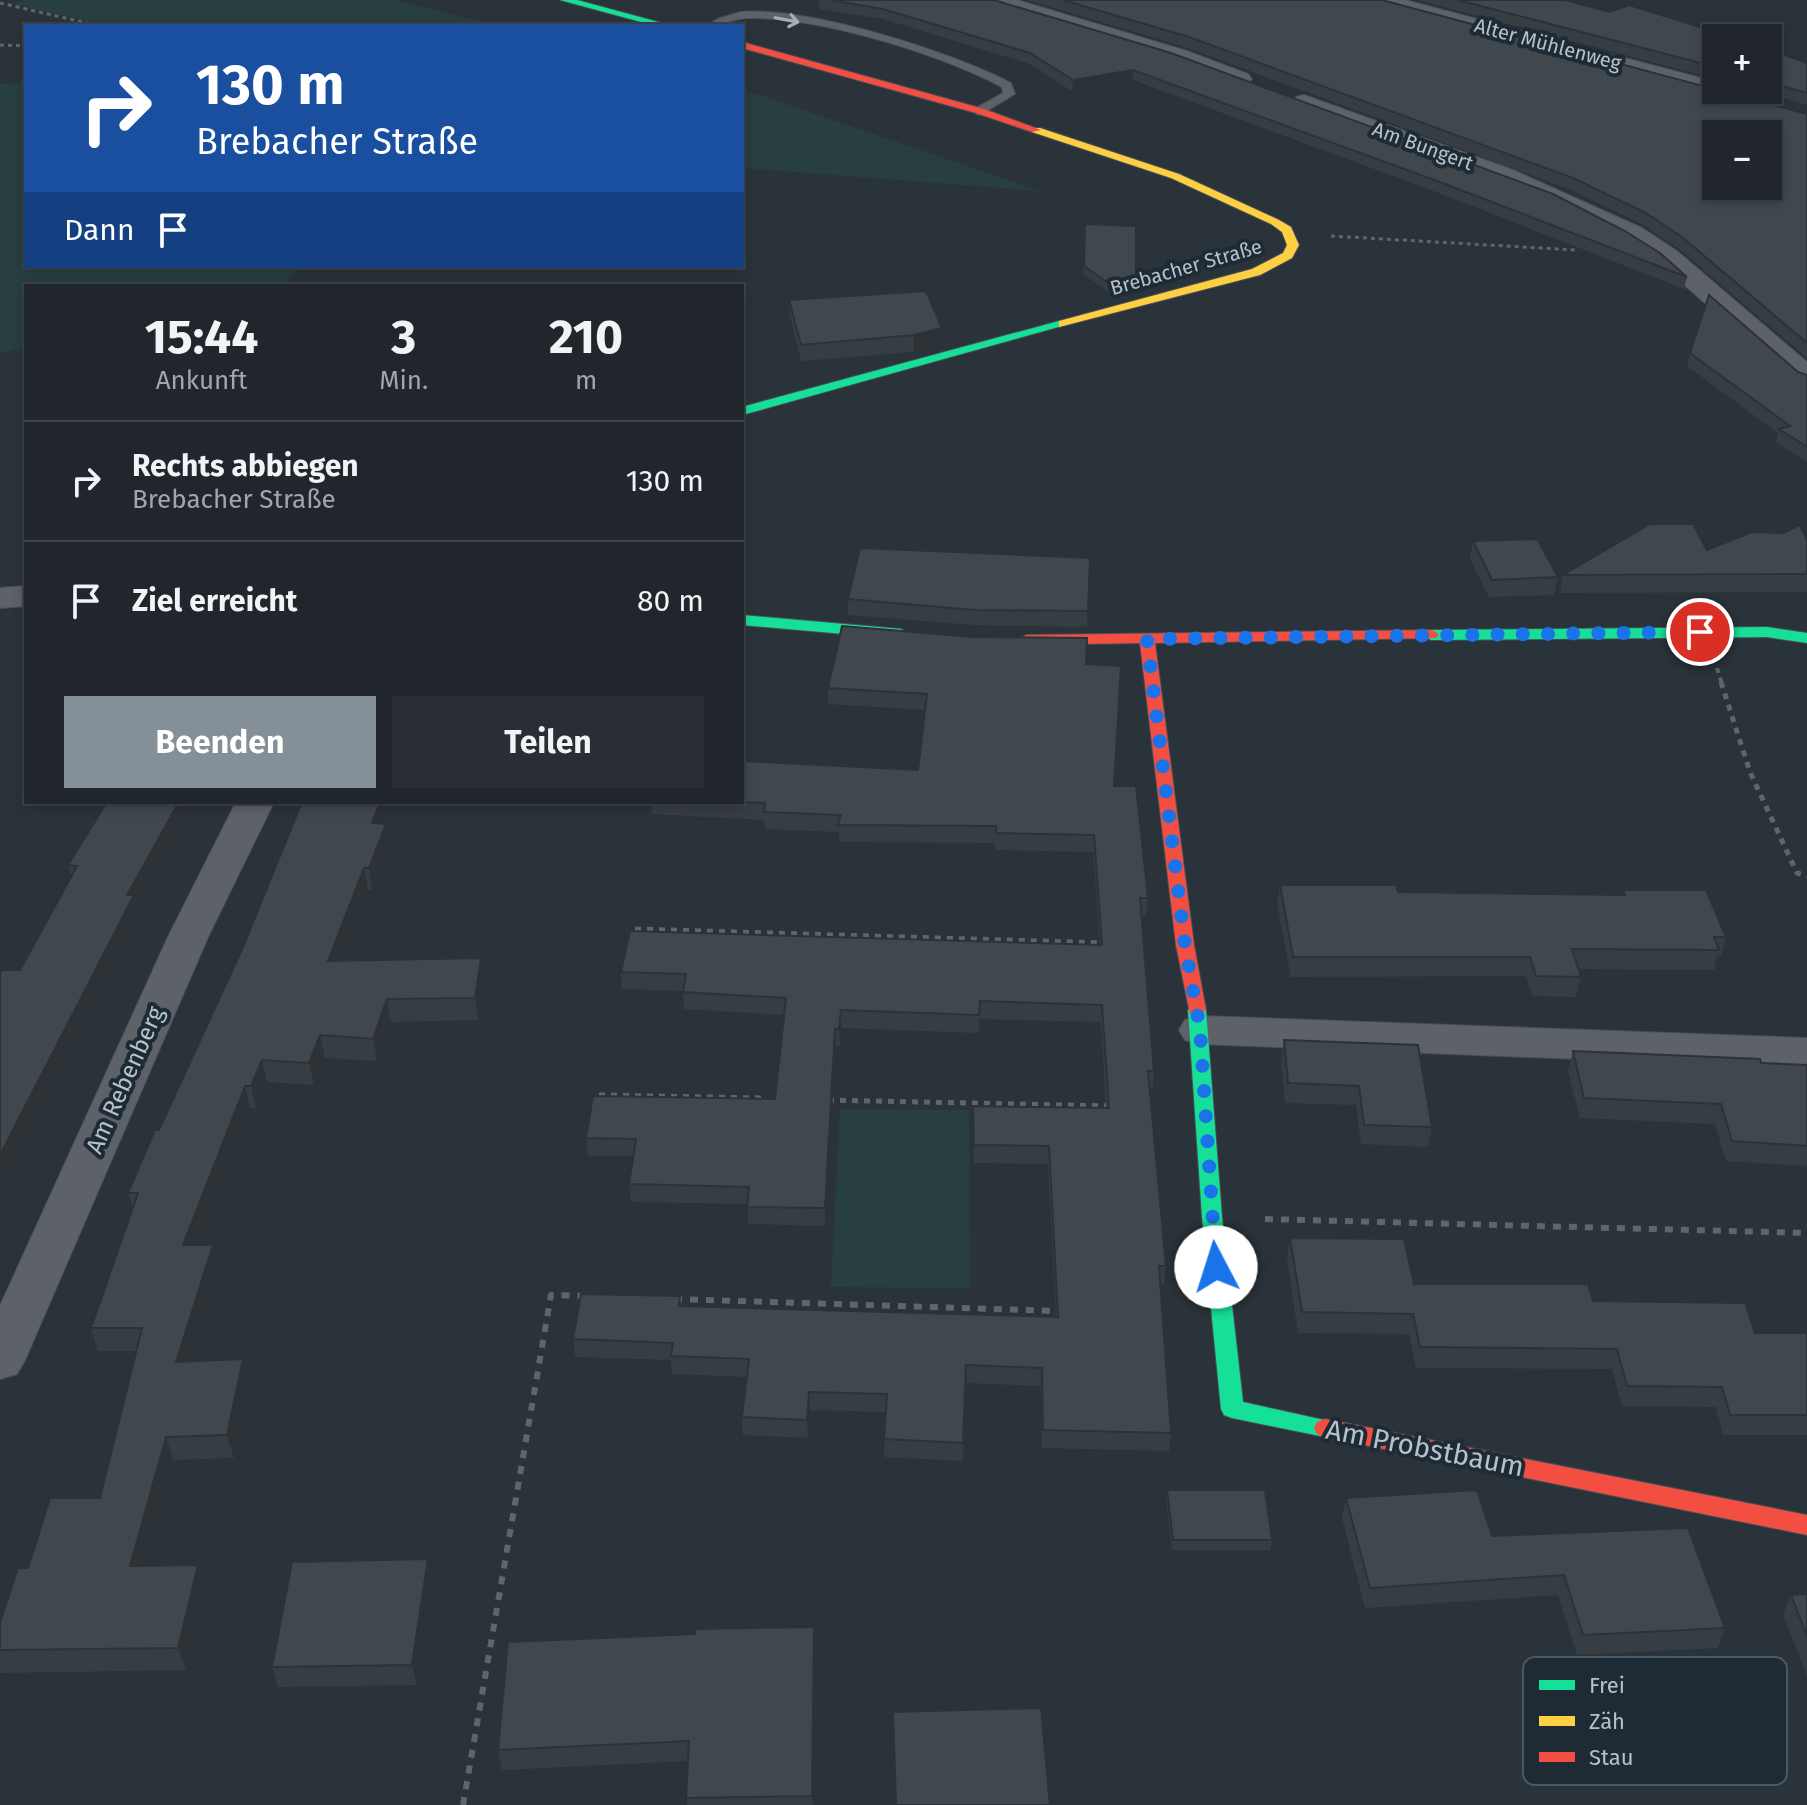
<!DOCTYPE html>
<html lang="de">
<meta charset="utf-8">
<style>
body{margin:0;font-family:"Fira Sans",sans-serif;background:#282e34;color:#f1f3f6;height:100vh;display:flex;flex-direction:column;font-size:30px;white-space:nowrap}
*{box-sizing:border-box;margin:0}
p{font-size:26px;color:#a2a5a9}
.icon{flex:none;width:44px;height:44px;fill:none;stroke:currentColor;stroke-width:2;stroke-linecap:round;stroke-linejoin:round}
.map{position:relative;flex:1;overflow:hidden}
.details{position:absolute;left:24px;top:284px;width:720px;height:520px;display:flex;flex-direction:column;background:#20262c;border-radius:0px;box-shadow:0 4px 12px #0003,0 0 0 2px #3d4348}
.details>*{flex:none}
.guide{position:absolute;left:24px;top:24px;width:720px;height:244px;border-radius:0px;box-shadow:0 4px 12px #0003,0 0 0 2px #3d4348;background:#1a4fa0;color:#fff;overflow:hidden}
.fabs{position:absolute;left:1702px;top:24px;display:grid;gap:16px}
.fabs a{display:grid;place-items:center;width:80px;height:80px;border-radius:0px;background:#20262c;box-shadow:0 4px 12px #0003,0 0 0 2px #3d4348;font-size:40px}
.pin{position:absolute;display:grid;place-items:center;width:68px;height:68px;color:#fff;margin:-34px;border:4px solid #fff;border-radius:50%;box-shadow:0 2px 8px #0007}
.me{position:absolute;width:88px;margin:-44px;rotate:355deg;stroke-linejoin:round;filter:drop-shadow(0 0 6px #0008)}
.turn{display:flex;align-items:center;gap:28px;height:168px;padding:0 40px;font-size:36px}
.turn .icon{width:104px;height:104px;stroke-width:2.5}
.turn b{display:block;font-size:56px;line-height:68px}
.then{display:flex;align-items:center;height:76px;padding:0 40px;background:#0003;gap:16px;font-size:30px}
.eta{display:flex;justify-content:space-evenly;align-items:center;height:136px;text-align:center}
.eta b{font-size:48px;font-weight:700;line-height:56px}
.primary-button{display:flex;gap:16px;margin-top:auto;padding:16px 40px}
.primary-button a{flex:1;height:92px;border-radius:0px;background:#858f98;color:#fff;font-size:32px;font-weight:700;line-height:92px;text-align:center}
.primary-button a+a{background:#282e34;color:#f1f3f6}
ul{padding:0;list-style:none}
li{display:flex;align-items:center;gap:24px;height:120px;padding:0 40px;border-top:2px solid #3d4348}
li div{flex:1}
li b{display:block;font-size:30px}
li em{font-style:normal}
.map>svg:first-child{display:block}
.green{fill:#283f3f}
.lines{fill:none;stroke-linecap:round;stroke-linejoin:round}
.lane-casing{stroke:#495057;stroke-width:2}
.street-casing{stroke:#495057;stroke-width:2}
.fast-casing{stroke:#495057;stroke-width:2}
.slow-casing{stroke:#495057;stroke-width:2}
.jam-casing{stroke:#495057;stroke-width:2}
.path-far3{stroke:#5e6669;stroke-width:3;stroke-dasharray:4 4;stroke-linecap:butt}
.path-far2{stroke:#5e6669;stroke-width:4;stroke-dasharray:5 5;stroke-linecap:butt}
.path-far1{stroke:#5e6669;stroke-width:5;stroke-dasharray:6 6;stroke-linecap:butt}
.path{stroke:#5e6669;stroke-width:6;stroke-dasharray:8 8;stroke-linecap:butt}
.lane{fill:#5c6268;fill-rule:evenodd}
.street{fill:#5c6268;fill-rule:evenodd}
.fast{fill:#16e098;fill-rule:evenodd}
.slow{fill:#ffcf43;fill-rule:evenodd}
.jam{fill:#f24e42;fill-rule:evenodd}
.wall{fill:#373e43}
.shaded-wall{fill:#2d3237}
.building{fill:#40484e;stroke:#2d3237;stroke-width:2;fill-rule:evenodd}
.oneway{stroke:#a4aeb6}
.route{stroke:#1a73e8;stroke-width:14;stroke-dasharray:0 25.2}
.labels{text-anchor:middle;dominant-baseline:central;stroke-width:8;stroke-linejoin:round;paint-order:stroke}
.far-street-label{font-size:20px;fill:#b6c1ca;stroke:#1e2b35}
.street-label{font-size:24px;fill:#b6c1ca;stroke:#1e2b35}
.near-street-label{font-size:28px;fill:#b6c1ca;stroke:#1e2b35}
.key{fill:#1e2b35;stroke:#4c5862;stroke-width:2}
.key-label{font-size:22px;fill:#b6c1ca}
</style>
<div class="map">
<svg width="1807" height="1805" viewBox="0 0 1807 1805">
<rect width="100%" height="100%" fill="#2b333a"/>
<path class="green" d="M22,0h372l106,26h-393l-93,-22z
M26,83v183h275l-20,20h-255v62l-26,5v-269z
M742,89l298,102 -298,-23z
M840,1109l129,1 1,178 -139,-1z"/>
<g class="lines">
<defs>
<path id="lane" d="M741,12c69,-5 208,39 270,71l4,11 -35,21 -4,-1v-6l27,-15 -1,-6c-65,-34 -182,-70 -255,-69 -15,1 -27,8 -42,8l15,-8z"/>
<path id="street" d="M983,0h34l170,51 61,23 4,5 -4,5h-16l-61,-23 -185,-56z
M1369,0h36l311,82v8h11l-11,6 -8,-2 -336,-89z
M1304,95l209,75 129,58 35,23 130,111v24l-10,-3 -138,-120 -35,-23 -129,-60 -199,-73 -4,-5 4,-5z
M26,586v20l-26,2v-20z
M236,802h38l-66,135 -183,423 -8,14 -17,5v-73l168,-369z
M1200,1016l607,22v30l-607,-24 -15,-4 -6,-10 6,-10z"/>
<path id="fast" d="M560,0h17l96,26h-17z
M1059,321l10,3 -327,91v-8z
M742,615l159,14 8,5 -8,5 -159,-14z
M1767,627l40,6v10l-40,-6 -336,3 -8,-5 8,-5z
M1197,1004l9,6 16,207 21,185 90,20 3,6 -3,6 -8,3 -93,-19 -8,-3 -3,-6 -19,-192 -14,-207z"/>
<path id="slow" d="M1032,128h8l139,46 100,46 12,7 8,18 -7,13 -32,17 -201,52v-6l193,-52 31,-16 4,-8 -5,-13 -11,-8 -100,-46 -139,-46z"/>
<path id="jam" d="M742,42l242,67 57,21 -9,2 -56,-19 -234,-65z
M1431,630l5,2 3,3 -3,3 -281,5 39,302 12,65 -9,6 -7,-2 -14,-69 -36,-302 -114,2 -8,-5 8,-5z
M1325,1419l482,96v20l-482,-98 -8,-3 -3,-6 3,-6z"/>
</defs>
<use href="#lane" class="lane-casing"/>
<use href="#street" class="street-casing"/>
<use href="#fast" class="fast-casing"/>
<use href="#slow" class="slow-casing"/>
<use href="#jam" class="jam-casing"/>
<path class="path-far3" d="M0,3l100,23
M0,45l26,1
M1331,236l245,14"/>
<path class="path-far2" d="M1717,668l5,16"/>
<path class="path-far1" d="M1721,682l29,90 47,101 10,3
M635,929l471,14
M599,1095l163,3
M828,1100l282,6"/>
<path class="path" d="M1265,1219l542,14
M674,1299l386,12
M463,1805l88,-510 33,1"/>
<use href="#lane" class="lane"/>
<use href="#street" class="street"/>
<use href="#fast" class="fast"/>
<use href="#slow" class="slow"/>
<use href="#jam" class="jam"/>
</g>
<path class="wall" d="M819,0h175l693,277 -3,12 -245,-96 -306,-113 -61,11 -42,-27 -147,-45 -64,-10z
M1027,0h355l425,114v244l-128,-109 -36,-24 -72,-35 -383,-142z
M1417,0h148l151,38v41z
M1768,49l39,14v42l-51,-15h12z
M1085,224l51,60v8l-20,5 -33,-23z
M789,300l153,28 -1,16 -27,8 -113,9 -11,-45z
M1690,353l108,19 9,3v87l-31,-20 2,-9 -91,-67z
M1783,533l24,7v52l-247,1 3,-18 144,-25z
M1473,541l85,36 -4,18 -65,2 -19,-38z
M1090,558l-3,69 -113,-2 -126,-10v-16z
M1086,664l28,122 34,112 -2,17h-4l12,156 -1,17h-3l16,178 -2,18h-4l11,149 -2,18 -127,-3 -1,-62 -76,-3 -2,78 -79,-4 2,-45 -76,-2 -2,28 -65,-3 -1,-18 5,-40 -75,-3 -1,-14 -96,-3 -2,-18 107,-43 1,10 375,11 -8,-153 -74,-1 -1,-57 133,2 -5,-86 -122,-3v14l-138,-5 -1,18h-4l-11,180 -77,-2v-20l-117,-2 -2,-18 5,-28h-46l-2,-18 189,-39 9,-84 -100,-6 -1,-18 -61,-2 -1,-17 479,-27 -7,-93 -98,-2v-7l-156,-1v-10l-74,-3 -1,-9 -112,-6 -2,-12h92l176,-32 7,-60 -97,-6v-16z
M107,802h87l-57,104 2,8 -139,274v-215l20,-3 51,-94 -3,-11z
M302,802h91l-9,22h2l3,21 -17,45h-4l-27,71 140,-3 3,22 -6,40 -87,2 -14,39 -52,-3 -11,27 -47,-3 -11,26h-6l-52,137 21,23 -29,93 59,21 -15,76 -61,2 -30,106 55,-1 7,23 -19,82 -186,3v-50l28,-55 72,-70 36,-147h-38l-7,-23 42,-119 -5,-16 31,-63 84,-183z
M1280,885l118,7 224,3 1,-5 103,47 -5,19h-4l-3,14 -136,-1 3,8 -5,20 -44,-1 -6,-20 -235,1 -14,-73z
M1284,1040l148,87 -4,20 -67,-3 -5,-39 -71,-2 -4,-44z
M1573,1051l234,14v101l-81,-5 -11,-37 -135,-6 -12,-47z
M1290,1238l124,46 179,17 162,32h52v102h-84l-7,-28 -94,-1 -10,-37 -196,-1 -7,-34 -111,-1 -11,-75z
M1167,1490l105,50 -2,10h-98l-6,-49z
M1346,1498l146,38 233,92 -7,20 -141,7 -19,-60 -193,13 -23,-90z
M432,1579l-15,106 -139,2 -6,-20z
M1807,1594v82l-24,-61 8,-20z
M815,1647l-2,158h-126l1,-44 -186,9 -4,-20z"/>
<path class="shaded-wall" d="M1133,70v10l-61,11 1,-11z
M1136,284v8l-20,5 1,-8z
M942,328l-1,16 -27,8v-17z
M0,620l4,15 -4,14z
M179,802h15l-57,104 2,8 -139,274v-33l127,-260z
M380,802h13l-18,43 -3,-22z
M386,824l3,21 -17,45 -3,-22z
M364,868l4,22 -36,93 -4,-22z
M481,958l3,22 -6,40 -3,-22z
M387,999l4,23 -14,39 -4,-22z
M841,1010v18l-1,18 -1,-17z
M835,1029l1,17 -11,180v-18z
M320,1035l5,23 -11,27 -5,-22z
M262,1060l5,22 -11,26 -5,-22z
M245,1086l5,22 -61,160 -6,-23z
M213,1245l6,23 -37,116 -6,-22z
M243,1359l6,23 -15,76 -7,-23z
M809,1392l1,18 -2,28 -1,-18z
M166,1437l7,23 -36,129 -7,-23z
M428,1559l4,20 -15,106 -5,-20z
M198,1565l7,23 -19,82 -8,-22z
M814,1627l1,20 -2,158 -1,-9z"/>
<path class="building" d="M830,0h164l177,53 382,141 72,37 35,22 27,24 -247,-95 -307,-112 -60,10 -43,-27 -147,-44z
M1063,0h319l425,114v229l-125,-106 -36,-24 -73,-35 -384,-141zM1716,134h52v52h-52z
M1458,0h107l45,12 19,-7 106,33h-19v29z
M1768,49l39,14v30l-39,-11z
M1085,224l51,2v58l-19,5 -33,-23z
M926,291l16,37 -28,7 -113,10 -12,-45z
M1709,295l89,77 9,3v72l-28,-18 11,-3 -100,-73z
M1650,524h43l14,26 45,-18 31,1 17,-8 7,15v34l-244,1z
M1537,539l21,38 -66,3 -19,-39z
M860,548l230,10 -2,53 -114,-1 -126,-11z
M842,626l132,11 113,1 -1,26 35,2 -7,120h22l12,112h-8l14,173h-6l18,195h-7l12,167 -128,-3 -1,-62 -76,-3 -3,78 -79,-4 3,-45 -78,-2 -2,28 -65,-3 7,-58 -78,-3 2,-13 -100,-4 8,-45 99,2 -1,10 379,11 -9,-171 -75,-1 -1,-39 136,2 -7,-103 -122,-4 -1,14 -138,-5 -2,19h-4l-10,179 -78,-1 2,-20 -120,-3 7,-45 -50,-1 7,-42 182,3 11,-101 -103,-6 3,-18 -65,-2 9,-41 472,14 -8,-110 -98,-2v-7l-158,-1 3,-10 -77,-3 1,-9 -23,-1v-41l176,9 9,-76 -99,-6z
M107,802h72l-52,93h7l-134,260v-182l2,-3h18l57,-104 -9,-1z
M302,802h78l-8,21 14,1 -17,44h-5l-36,93 153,-3 -6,40 -88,1 -14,40 -53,-4 -11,28 -47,-3 -11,26h-6l-62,159h30l-37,117 67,-3 -16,76 -61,2 -36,129 68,-1 -20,83 -178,2v-27l18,-55h10l22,-70h50l42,-170h-51l47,-135h-10l27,-63h4l84,-183z
M1280,885h116l2,7 227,3 -2,-5h83l20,47h-12l5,13 -147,-1 9,28 -45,-1 -6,-19h-237z
M1284,1040l134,5 14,82 -68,-2 -5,-39 -71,-3z
M1573,1051l187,8 1,4 46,2v81l-75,-5 -11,-37 -137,-6z
M1290,1238l114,1 10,45h174l5,17 152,2 10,30h52v82h-77l-8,-28 -95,-1 -10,-37 -197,-2 -7,-33 -111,-2z
M1167,1490h98l7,50h-99z
M1477,1490l15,46 196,-8 37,100 -142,7 -19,-60 -194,13 -24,-90z
M428,1559l-16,106 -140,2 20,-105z
M1807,1594v42l-16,-41z
M814,1627l-2,169 -126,2 3,-57 -191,9 10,-108 187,-8v-5z
M1041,1708l9,97h-154l-3,-93z"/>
<defs><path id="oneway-shaft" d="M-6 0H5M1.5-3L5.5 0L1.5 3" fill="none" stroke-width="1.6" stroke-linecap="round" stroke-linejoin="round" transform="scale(2)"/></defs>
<use class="oneway" href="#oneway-shaft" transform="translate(787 20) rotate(11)"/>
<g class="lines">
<path class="route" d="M1216,1267l-16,-237 -15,-85 -38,-306 553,-7"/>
</g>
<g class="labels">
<g class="far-street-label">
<text transform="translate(1548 44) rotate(15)">Alter Mühlenweg</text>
<text transform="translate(1423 146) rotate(20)">Am Bungert</text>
<text transform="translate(1186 267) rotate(-16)">Brebacher Straße</text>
</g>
<g class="street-label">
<text transform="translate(125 1080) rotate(-66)">Am Rebenberg</text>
</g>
<g class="near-street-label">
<text transform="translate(1425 1448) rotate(11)">Am Probstbaum</text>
</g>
</g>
<rect x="1523" y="1657" width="264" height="128" rx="12" class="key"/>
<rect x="1539" y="1680" width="36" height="10" fill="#16e098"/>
<rect x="1539" y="1716" width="36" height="10" fill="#ffcf43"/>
<rect x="1539" y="1752" width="36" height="10" fill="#f24e42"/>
<g class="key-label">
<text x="1589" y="1693">Frei</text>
<text x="1589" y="1729">Zäh</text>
<text x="1589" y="1765">Stau</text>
</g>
</svg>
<div class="fabs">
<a>+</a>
<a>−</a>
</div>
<div class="pin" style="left:1700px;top:632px;background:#d93025"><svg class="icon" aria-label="arrive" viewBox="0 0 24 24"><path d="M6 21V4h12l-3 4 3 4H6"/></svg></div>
<svg class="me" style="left:1216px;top:1267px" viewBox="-20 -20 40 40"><circle r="19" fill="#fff"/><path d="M0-13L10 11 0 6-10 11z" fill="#1a73e8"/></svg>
<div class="guide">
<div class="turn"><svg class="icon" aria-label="right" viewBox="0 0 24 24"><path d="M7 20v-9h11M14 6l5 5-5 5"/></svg><div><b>130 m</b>Brebacher Straße</div></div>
<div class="then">Dann<svg class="icon" aria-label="arrive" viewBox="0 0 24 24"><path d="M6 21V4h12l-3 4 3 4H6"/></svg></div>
</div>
<section class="details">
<div class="eta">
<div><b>15:44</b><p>Ankunft</p></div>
<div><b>3</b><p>Min.</p></div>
<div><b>210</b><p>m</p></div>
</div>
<ul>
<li><svg class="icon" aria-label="right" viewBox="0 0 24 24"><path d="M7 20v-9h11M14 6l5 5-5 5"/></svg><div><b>Rechts abbiegen</b><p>Brebacher Straße</p></div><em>130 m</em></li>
<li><svg class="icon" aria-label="arrive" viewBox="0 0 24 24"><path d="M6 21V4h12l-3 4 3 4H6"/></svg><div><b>Ziel erreicht</b></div><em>80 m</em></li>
</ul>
<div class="primary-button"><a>Beenden</a><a>Teilen</a></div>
</section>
</div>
